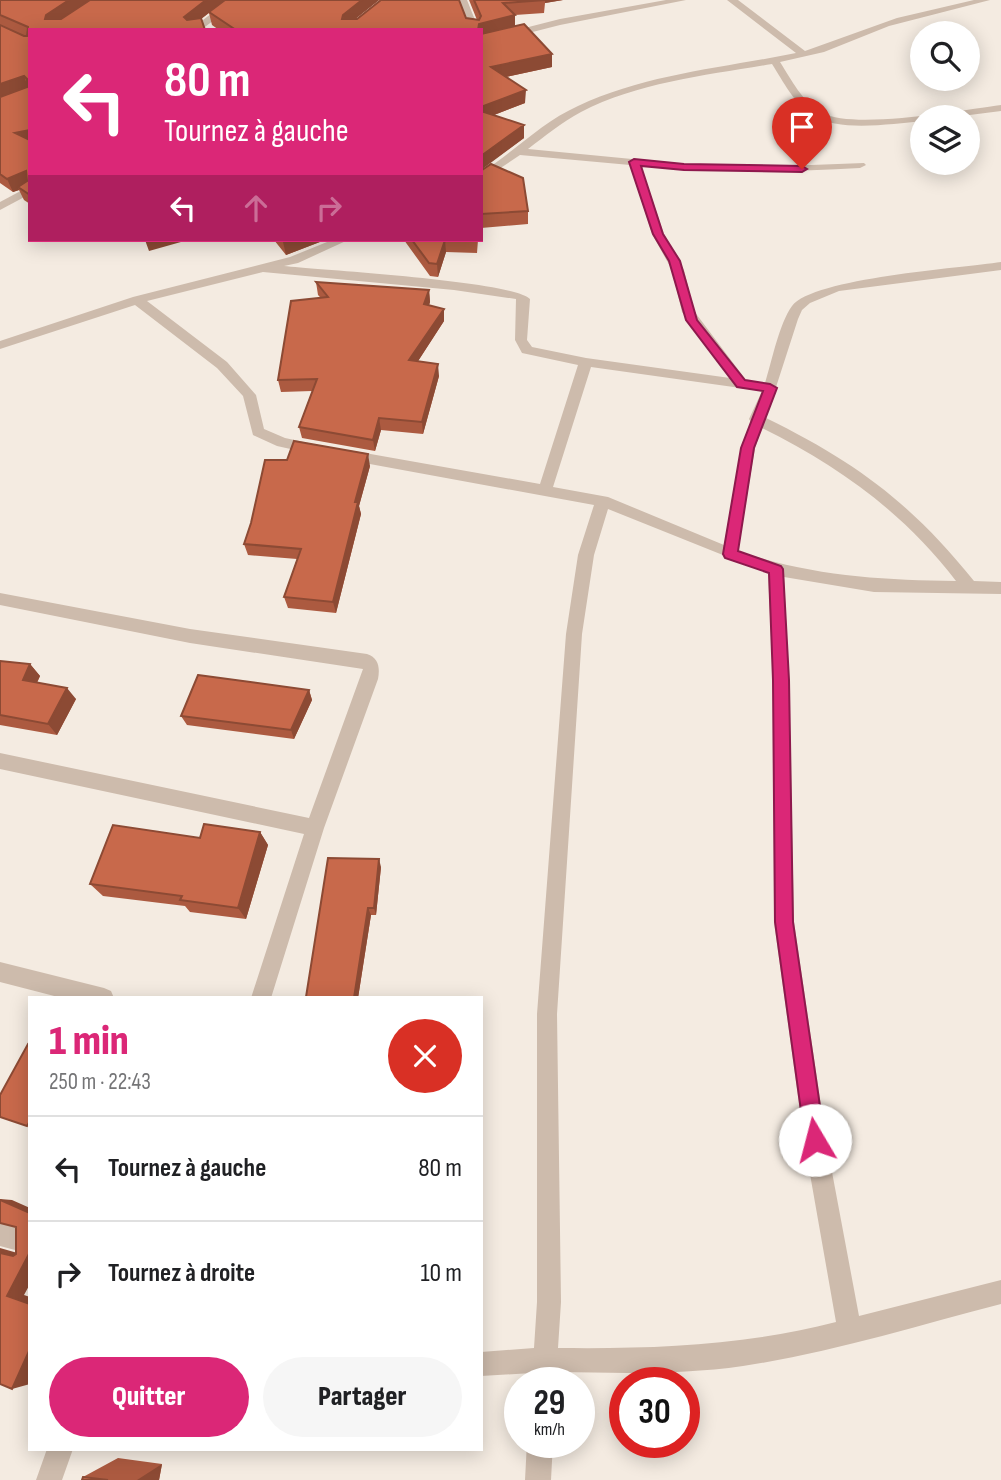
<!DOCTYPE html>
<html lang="fr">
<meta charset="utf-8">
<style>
body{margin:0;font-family:"Sofia Sans Condensed",sans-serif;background:#f6f6f6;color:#202124;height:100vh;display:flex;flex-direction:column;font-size:26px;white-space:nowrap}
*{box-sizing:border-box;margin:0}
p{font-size:23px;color:#757577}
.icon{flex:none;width:38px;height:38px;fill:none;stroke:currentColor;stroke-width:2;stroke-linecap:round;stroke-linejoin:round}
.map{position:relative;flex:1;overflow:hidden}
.sheet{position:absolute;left:28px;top:996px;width:455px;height:455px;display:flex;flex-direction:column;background:#fff;border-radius:0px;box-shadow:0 4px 18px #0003}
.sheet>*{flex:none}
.hud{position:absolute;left:28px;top:28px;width:455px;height:214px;border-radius:0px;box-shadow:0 4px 18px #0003;background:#db2777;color:#fff;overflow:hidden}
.tools{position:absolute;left:910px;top:21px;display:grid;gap:14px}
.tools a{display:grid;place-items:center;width:70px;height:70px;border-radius:50%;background:#fff;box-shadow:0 4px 18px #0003;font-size:35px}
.speed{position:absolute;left:504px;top:1367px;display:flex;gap:14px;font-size:35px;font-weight:700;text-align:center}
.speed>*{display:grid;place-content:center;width:91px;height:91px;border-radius:50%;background:#fff;box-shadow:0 4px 18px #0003;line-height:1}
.speed small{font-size:18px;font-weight:400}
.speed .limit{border:10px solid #d22;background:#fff;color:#111}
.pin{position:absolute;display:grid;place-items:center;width:60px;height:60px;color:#fff;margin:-72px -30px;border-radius:50% 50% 50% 0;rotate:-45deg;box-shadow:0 0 7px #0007}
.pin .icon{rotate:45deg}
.me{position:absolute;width:77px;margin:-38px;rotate:352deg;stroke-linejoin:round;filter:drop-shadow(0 0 5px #0008)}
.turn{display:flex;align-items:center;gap:24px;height:147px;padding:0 21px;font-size:32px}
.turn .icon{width:91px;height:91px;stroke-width:2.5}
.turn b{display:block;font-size:49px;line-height:60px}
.lanes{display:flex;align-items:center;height:66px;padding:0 21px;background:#0003;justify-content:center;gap:35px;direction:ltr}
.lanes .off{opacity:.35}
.round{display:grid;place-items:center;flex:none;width:74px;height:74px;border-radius:37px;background:#f6f6f6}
.summary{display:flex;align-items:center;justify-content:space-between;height:119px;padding:0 21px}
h1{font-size:42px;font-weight:800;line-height:52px;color:#db2777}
.primary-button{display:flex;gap:14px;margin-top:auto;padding:14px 21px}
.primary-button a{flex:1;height:80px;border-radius:42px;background:#db2777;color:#fff;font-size:28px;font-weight:800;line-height:80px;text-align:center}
.primary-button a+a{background:#f6f6f6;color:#202124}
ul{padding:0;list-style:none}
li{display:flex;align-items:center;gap:21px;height:105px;padding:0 21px;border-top:2px solid #e0e0e0}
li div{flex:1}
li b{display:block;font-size:26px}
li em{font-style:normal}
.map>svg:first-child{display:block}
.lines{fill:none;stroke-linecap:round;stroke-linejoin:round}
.minor{fill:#cdbbac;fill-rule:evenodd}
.wall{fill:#ac5a40}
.shaded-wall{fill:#8c4a34}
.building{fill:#c8694b;stroke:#8c4a34;stroke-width:2}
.route{fill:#db2777;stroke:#8e194d;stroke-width:2}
</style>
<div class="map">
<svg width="1001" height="1480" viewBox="0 0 1001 1480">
<rect width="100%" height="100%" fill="#f4ebe1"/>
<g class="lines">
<path class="minor" d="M229,0h11l-39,30h-11z
M457,0h10l12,30h-10z
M666,0h20l-126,25 -79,20v-6l79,-20z
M727,0h11l67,51 92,-33 77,-18h16l-101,26 -65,26 -44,10c11,17 23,41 42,51 33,17 140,-3 179,-8v6l-47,6h-32v4c-30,3 -83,11 -109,-5 -18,-11 -30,-35 -41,-52 -63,11 -133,18 -191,48 -19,10 -36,24 -53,37l156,15 101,2 79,-3 2,2 -6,3c-73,4 -146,5 -219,-2l23,68 20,36 10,41 52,69 19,3c7,-22 14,-59 27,-77 21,-28 169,-38 209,-44v8l-162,21 -29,12 -8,7 -4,9 -32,99c90,44 145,85 208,163l27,1v12l-127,-2 -90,-15 5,103 5,242 32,218 33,176 142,-36v24c-85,22 -171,49 -258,62 -62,9 -124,7 -186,6l-1,10h-24v-9l-51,3v-24l53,-4 3,-46v-288l29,-380 12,-79 16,-50 -246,-45 -7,-5 7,-5 192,34 38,-119 -56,-12 -7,-13 1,-41 -62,-9 -191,-18 -116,29 80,61 29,33 8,34 21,9 33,7v8l-5,1 -36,-8 -24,-11 -10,-39 -26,-28 -82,-63 -135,44v-8l133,-44 157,-40 42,-17h16l-50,23 -14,3c36,4 230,15 246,33l-3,41 5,7 54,11 144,20 -48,-66 -10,-42 -20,-36 -22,-69 -110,-10 -39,26v-8c33,-21 61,-51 97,-67 68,-32 145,-38 218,-53zM591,367l171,24 -13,28 2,3 -10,26 -17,97 -116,-48 -55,-10zM762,428c77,38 142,85 194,153 -76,-1 -145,-5 -218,-30l17,-103zM608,509l160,64 5,107 1,242 30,218 32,182c-92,24 -183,27 -278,26l3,-46 -4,-288 25,-380 12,-79z
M30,186v8l-30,16v-8z
M0,593l190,36 177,25c12,4 13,14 11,25l-54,149 -53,170h-20l53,-164 -304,-65v-16l309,65 54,-149 -173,-26 -190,-38z
M0,962l104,26 7,3 3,7h-52l-62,-16z
M0,1222l30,8v24l-30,-8z
M527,1442h26l-2,38h-26z
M47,1449h26l-11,31h-26z"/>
</g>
<path class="wall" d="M0,0h379l-24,19 111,-1 11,2 -8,-20h94l-18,3 -1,10 -29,2v11l37,41 -46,10 19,26 -31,12 30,10v13l-43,31 47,42v13l-47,4v-198h-262l-7,-5 -3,-12 -8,6 -171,11v174l-6,-4 -5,-10 -6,2 -13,-9z
M274,240h51l-39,15z
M404,240h74l-1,13 -31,-1 -8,25 -8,-1z
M316,282l113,8 1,12 -1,3 15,16 -26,40 21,15 -16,58 -42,-4 -6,21 -73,-13 -3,-11 13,-36 -31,1 -3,-12 43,-82 -3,-3z
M370,466l-11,40 2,8 -25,99 -48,-5 -4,-11 13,-38 -49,-4 -4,-11z
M0,661l30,3 10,12 -3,7 39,16 -19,36 -57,-10z
M309,690l3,10 -18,39 -107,-14 -6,-9z
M260,832l8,13 -22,74 -56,-7 -5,-6 -82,-10 -13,-12 110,-46z
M381,867l-5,48h-5l-13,83h-52z
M118,1458l44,6 -3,16h-77l1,-3z"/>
<path class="shaded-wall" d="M69,0h23l-41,28 -6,-9 1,-4z
M206,0h19l-38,30 -3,-13z
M362,0h17l-35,28v2l-1,-15z
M539,0h24l-18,3v-3z
M515,15v13l-34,9v-7h-3l1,-6z
M552,54v13l-61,13v-13z
M24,76l5,14 -29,9v-15z
M526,90l-1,13 -44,17v-13z
M524,125v13l-43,32v-14z
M30,130v14l-15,-11z
M26,171l4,8 -12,8 1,3 -6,2 -6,-13z
M145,240h43l-39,11z
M289,240h36l-39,15 -3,-13z
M445,240l1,12 -8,25 -1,-13z
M429,290l1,12 -5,15 -1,-13z
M444,309v12l-33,51 -2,-12z
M438,364l1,12 -16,58 -1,-12z
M379,418l2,12 -6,21 -2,-11z
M368,454l2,12 -11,40 2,8 -25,99 -3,-11 22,-100z
M30,664l10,12 -8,16 -9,-12z
M67,688l9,11 -19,36 -9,-11z
M309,690l3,10 -18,39 -3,-9z
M260,832l8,13 -22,74 -8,-11z
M379,859l2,8 -5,48 -2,-7z
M368,908l3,7 -13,83h-4z
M0,1199l12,1 18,8v5l-30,-13z
M0,1248l28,8 2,-4v32l-6,11 6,2v7l-23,-8 6,-40 -13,-3z
M30,1349v35l-18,5z
M162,1464l-3,16h-22z"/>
<path class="building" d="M0,0h69l-23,15 -1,4h16l29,-19h116l-22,17 3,3 14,-2 4,12h-175v100l-15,3 15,7v55l-12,-8 9,-6 -1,-10 -19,8 -7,-5v-77l27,-10v-8l-3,-3 -24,8v-59l24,11h3l1,-9 -28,-12z
M225,0h137l-19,15 -1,4h15l24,-19h78l7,18 13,2 2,-4 -7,-16h71l-42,3 12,12 -36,9 -1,6h-242l-27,-18z
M524,24l28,30 -61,13 35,23 -45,17v-73z
M481,111l43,14 -43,31z
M491,164l32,14 5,33 -47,3v-45l1,1z
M412,240h33l-8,24 -8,-1z
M316,282l113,8 -5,14 20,5 -35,51 29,4 -16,58 -43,-4 -6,22 -74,-13 18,-48 -39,1 13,-79 37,-4z
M294,441l74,13 -13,48h3l-25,100 -49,-5 17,-48 -57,-5 7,-21 14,-63h22z
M0,661l30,3 -7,16 44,8 -19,36 -48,-9z
M198,675l111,15 -18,40 -110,-14z
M204,824l56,8 -22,76 -58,-8 2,-4 -92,-12 23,-59 87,13z
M328,858l51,1 -5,49h-6l-14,90 -48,-1z
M28,1044l2,1v76l-3,5 -27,-9v-22z
M0,1200l30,13v39l-23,44 23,8v45l-18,40 -12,-5v-131l13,3 3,-2v-27l-16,-4z
M83,1477l25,3h-26z"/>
<path class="route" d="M634,159l50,5 118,2 5,3 -5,3 -118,-2 -43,-4 22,68 17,27 17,59 48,60 25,4 7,4 -23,60 -16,103 43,15 2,3 6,111 4,242 32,218 -3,7 -7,3 -7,-3 -3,-7 -30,-218 -2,-242 -4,-107 -44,-15 -2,-4 18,-106 22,-57 -26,-4 -51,-67 -17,-59 -16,-27 -24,-72z"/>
</svg>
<div class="tools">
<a><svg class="icon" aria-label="search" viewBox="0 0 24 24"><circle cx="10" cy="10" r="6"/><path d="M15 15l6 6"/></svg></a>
<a><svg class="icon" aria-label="layers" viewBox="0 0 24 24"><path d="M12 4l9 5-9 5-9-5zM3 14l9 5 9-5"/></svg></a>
</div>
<div class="speed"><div>29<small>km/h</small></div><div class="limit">30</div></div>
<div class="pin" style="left:802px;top:169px;background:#d93025"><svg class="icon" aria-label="arrive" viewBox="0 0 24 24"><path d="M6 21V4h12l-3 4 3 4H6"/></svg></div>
<svg class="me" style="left:815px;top:1140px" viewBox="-20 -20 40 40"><circle r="19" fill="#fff"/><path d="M0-13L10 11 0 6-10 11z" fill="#db2777"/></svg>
<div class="hud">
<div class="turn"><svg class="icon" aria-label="left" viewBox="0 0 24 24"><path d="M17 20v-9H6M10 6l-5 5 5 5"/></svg><div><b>80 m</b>Tournez à gauche</div></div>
<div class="lanes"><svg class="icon" aria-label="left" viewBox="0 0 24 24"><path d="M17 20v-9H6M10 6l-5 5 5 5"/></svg><svg class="icon off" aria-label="ahead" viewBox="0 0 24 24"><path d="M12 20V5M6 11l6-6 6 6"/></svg><svg class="icon off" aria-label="right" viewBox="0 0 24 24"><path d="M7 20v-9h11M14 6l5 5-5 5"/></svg></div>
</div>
<section class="sheet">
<div class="summary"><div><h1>1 min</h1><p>250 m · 22:43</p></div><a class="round" style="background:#d93025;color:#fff"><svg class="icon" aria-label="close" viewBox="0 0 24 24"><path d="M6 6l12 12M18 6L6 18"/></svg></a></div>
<ul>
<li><svg class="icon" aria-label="left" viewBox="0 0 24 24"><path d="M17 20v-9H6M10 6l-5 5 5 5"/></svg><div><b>Tournez à gauche</b></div><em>80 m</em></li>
<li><svg class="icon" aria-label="right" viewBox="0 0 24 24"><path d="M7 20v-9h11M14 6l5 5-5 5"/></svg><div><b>Tournez à droite</b></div><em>10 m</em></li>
</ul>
<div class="primary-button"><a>Quitter</a><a>Partager</a></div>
</section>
</div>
